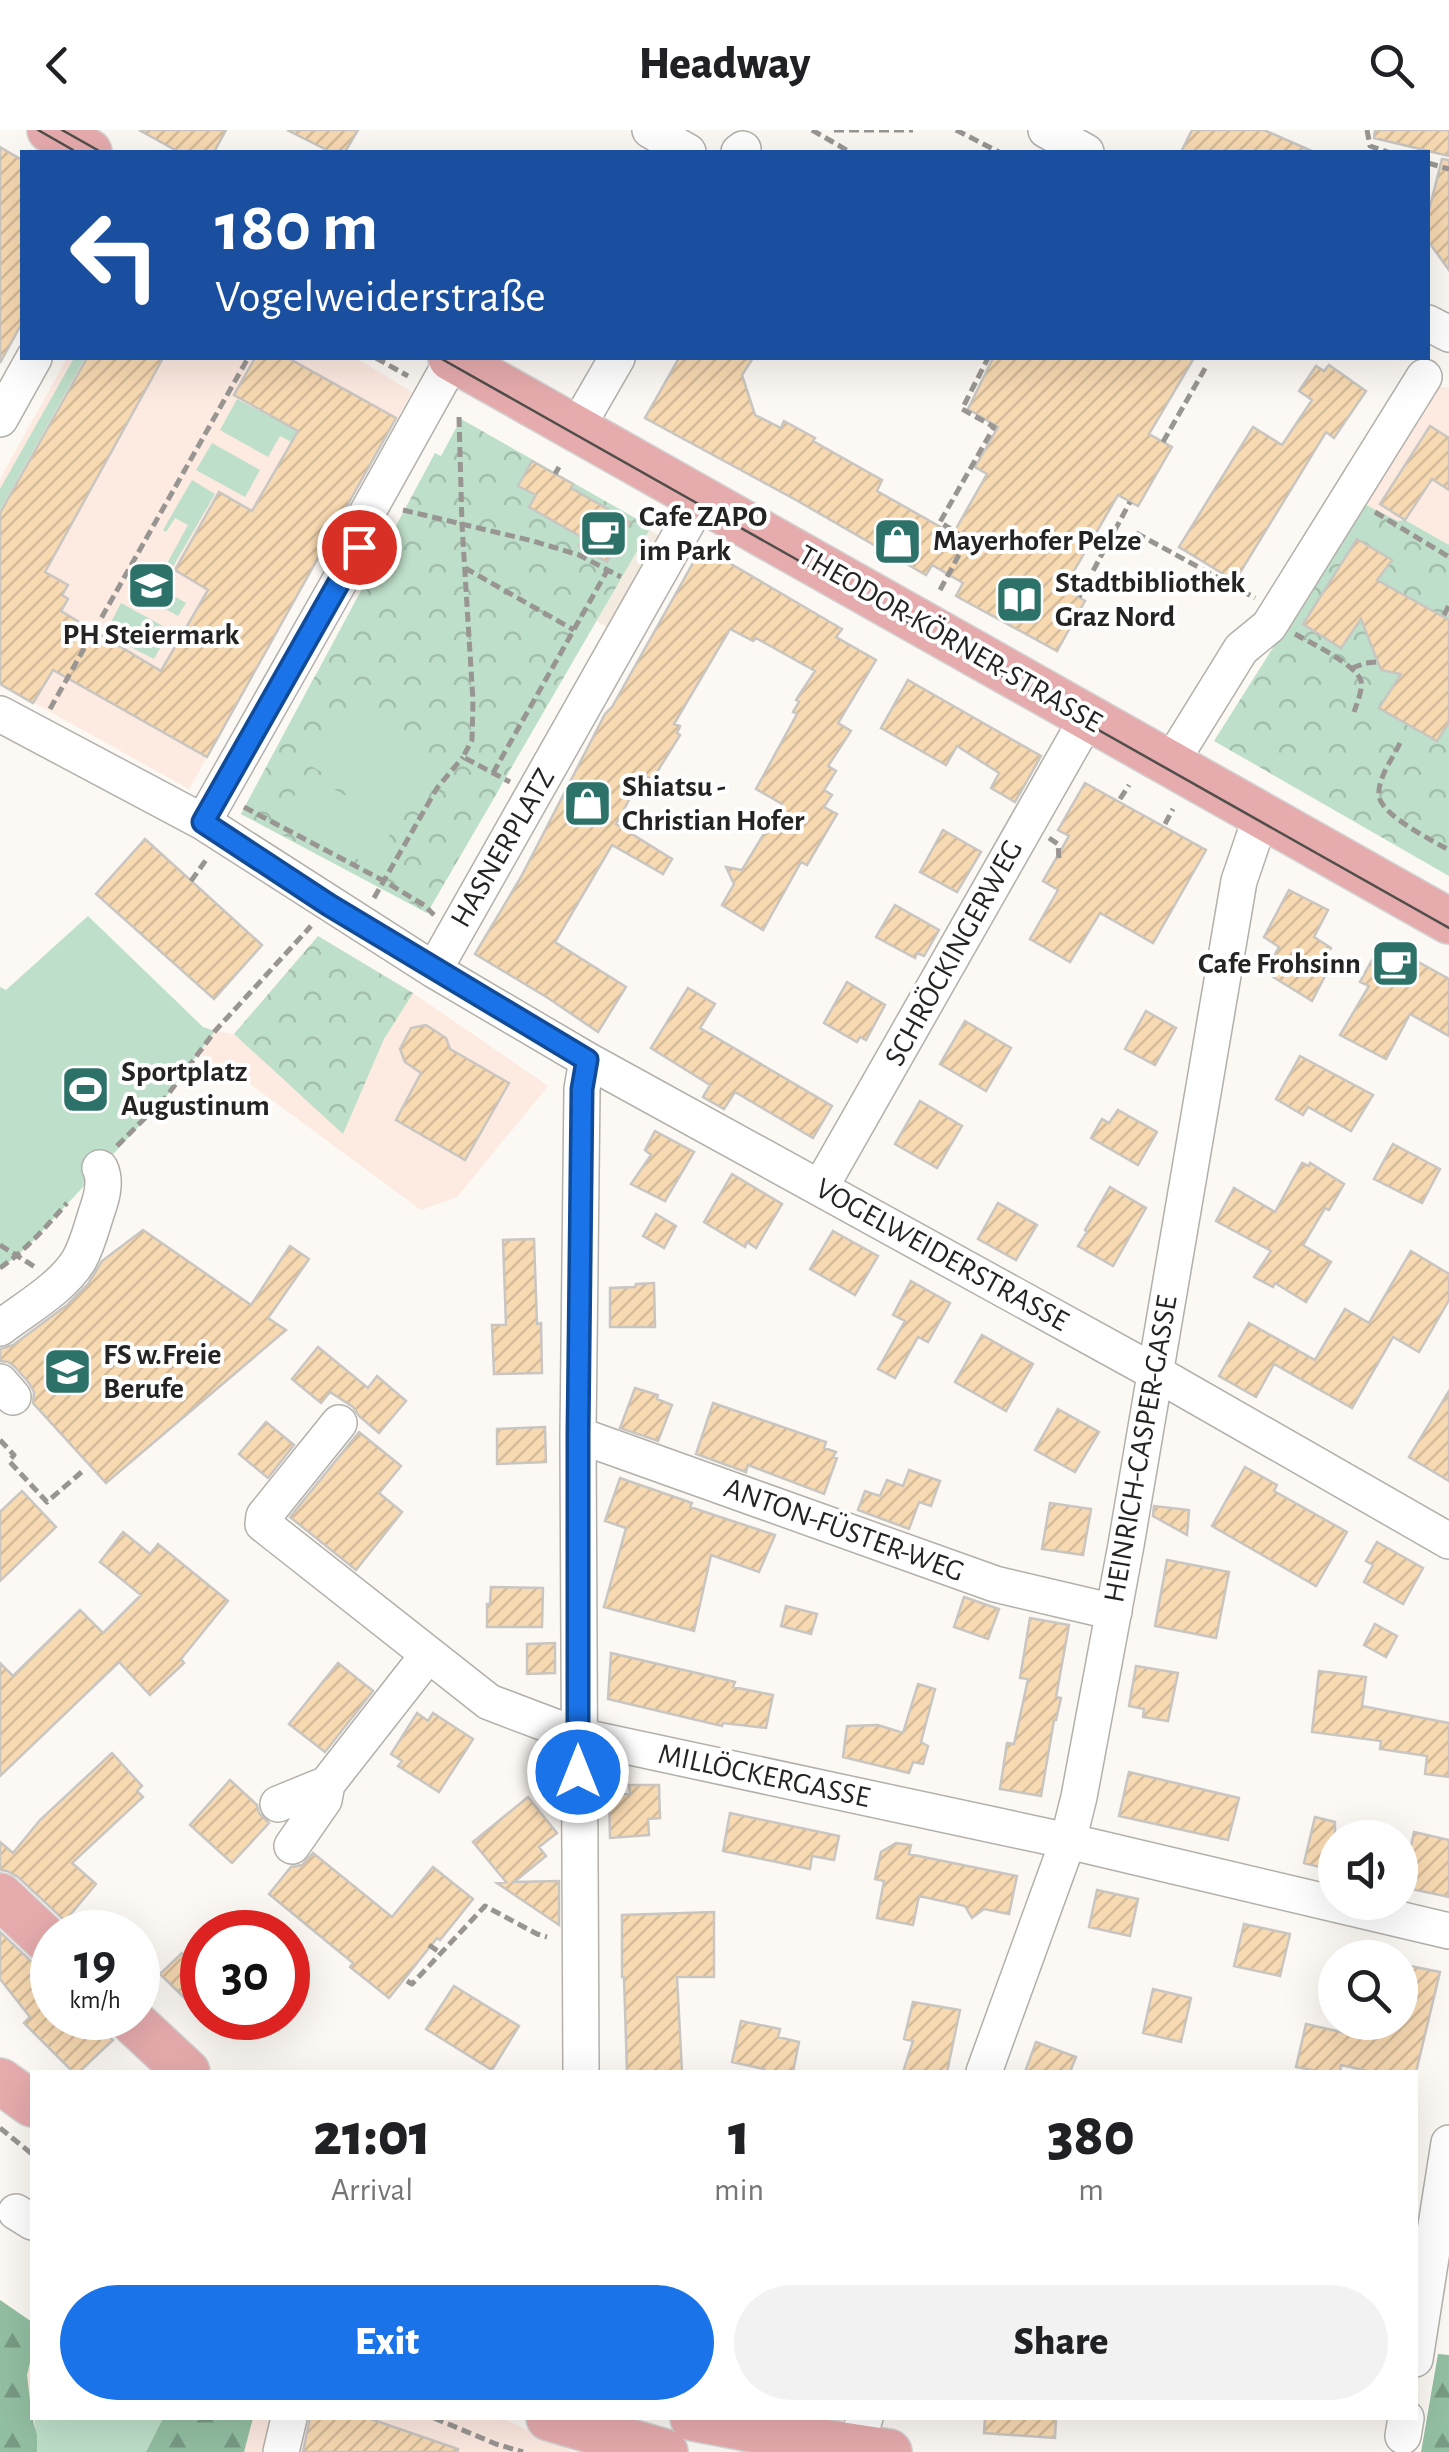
<!DOCTYPE html>
<meta charset="utf-8">
<style>
body{margin:0;font-family:"Alegreya Sans",sans-serif;background:#f2f2f2;color:#202124;height:100vh;display:flex;flex-direction:column;font-size:38px;white-space:nowrap}
*{box-sizing:border-box;margin:0}
p{font-size:32px;color:#757577}
.icon{flex:none;width:55px;height:55px;fill:none;stroke:currentColor;stroke-width:2;stroke-linecap:round;stroke-linejoin:round}
.map{position:relative;flex:1;overflow:hidden}
.side{position:absolute;left:30px;top:1940px;width:1388px;height:350px;display:flex;flex-direction:column;background:#fff;border-radius:0px;box-shadow:0 10px 40px #0002}
.side>*{flex:none}
.top-card{position:absolute;left:20px;top:20px;width:1410px;height:210px;border-radius:0px;box-shadow:0 10px 40px #0002;background:#1a4fa0;color:#fff;overflow:hidden}
.tools{position:absolute;left:1318px;top:1690px;display:grid;gap:20px}
.tools a{display:grid;place-items:center;width:100px;height:100px;border-radius:50%;background:#fff;box-shadow:0 10px 40px #0002;font-size:50px}
.speed{position:absolute;left:30px;top:1780px;display:flex;gap:20px;font-size:50px;font-weight:700;text-align:center}
.speed>*{display:grid;place-content:center;width:130px;height:130px;border-radius:50%;background:#fff;box-shadow:0 10px 40px #0002;line-height:1}
.speed small{font-size:25px;font-weight:400}
.speed .limit{border:15px solid #d22;background:#fff;color:#111}
.pin{position:absolute;display:grid;place-items:center;width:85px;height:85px;color:#fff;margin:-42px;border:5px solid #fff;border-radius:50%;box-shadow:0 2px 10px #0007}
.me{position:absolute;width:110px;margin:-55px;rotate:0deg;stroke-linejoin:round;filter:drop-shadow(0 0 8px #0008)}
.turn{display:flex;align-items:center;gap:35px;height:210px;padding:0 30px;font-size:45px}
.turn .icon{width:130px;height:130px;stroke-width:2.5}
.turn b{display:block;font-size:70px;line-height:85px}
.eta{display:flex;justify-content:space-evenly;align-items:center;height:170px;text-align:center}
.eta b{font-size:60px;font-weight:800;line-height:70px}
.action{display:flex;gap:20px;margin-top:auto;padding:20px 30px}
.action a{flex:1;height:115px;border-radius:60px;background:#1a73e8;color:#fff;font-size:40px;font-weight:800;line-height:115px;text-align:center}
.action a+a{background:#f2f2f2;color:#202124}
header{display:flex;justify-content:space-between;align-items:center;height:130px;padding:0 30px;background:#fff;font-size:45px;font-weight:800}
.map>svg:first-child{display:block}
.built{fill:#f4ebe0}
.education{fill:#fdeae1}
.grass{fill:#bedfc9}
.forest{fill:url(#forest-firs)}
.park{fill:url(#park-crowns);fill-rule:evenodd}
.building{fill:url(#building-hatch);stroke:#c9c5c1;stroke-width:2.5}
.lines{fill:none;stroke-linecap:round;stroke-linejoin:round}
.minor-casing{stroke:#b3b0ab;stroke-width:38}
.major-casing{stroke:#d3d3d3;stroke-width:48}
.path{stroke:#989592;stroke-width:5;stroke-dasharray:10 5;stroke-linecap:butt}
.minor{stroke:#fff;stroke-width:35}
.major{stroke:#e6abad;stroke-width:45}
.tram{stroke:#504e4b;stroke-width:2.5}
.route-casing{stroke:#114b97;stroke-width:25}
.route{stroke:#1a73e8;stroke-width:18}
.labels{text-anchor:middle;dominant-baseline:central;stroke-width:8;stroke-linejoin:round;paint-order:stroke}
.poi-label{font-size:30px;font-weight:bold;fill:#252422;stroke:#fff;text-anchor:start}
.street-label{font-size:30px;fill:#252422;stroke:#fff}
</style>
<header><svg class="icon" aria-label="back" viewBox="0 0 24 24"><path d="M15 5l-7 7 7 7"/></svg>Headway<svg class="icon" aria-label="search" viewBox="0 0 24 24"><circle cx="10" cy="10" r="6"/><path d="M15 15l6 6"/></svg></header>
<div class="map">
<svg width="1449" height="2322" viewBox="0 0 1449 2322">
<defs>
<pattern id="forest-firs" width="22" height="20" patternUnits="userSpaceOnUse" patternTransform="scale(2.5)"><rect width="22" height="20" fill="#93bfa2"/><path d="M5 1l3.5 6h-7zM16 11l3.5 6h-7z" fill="#789b84"/></pattern>
<pattern id="park-crowns" width="20" height="18" patternUnits="userSpaceOnUse" patternTransform="scale(2.5)"><rect width="20" height="18" fill="#bedfc9"/><path d="M2 6a3 3 0 1 1 6 0M12 15a3 3 0 1 1 6 0" fill="none" stroke="#a3bfac"/></pattern>
<pattern id="building-hatch" width="6" height="6" patternUnits="userSpaceOnUse" patternTransform="scale(2.5)"><rect width="6" height="6" fill="#f8dab2"/><path d="M-1 1l2-2M0 6l6-6M5 7l2-2" fill="none" stroke="#d4bb99"/></pattern>
</defs>
<rect width="100%" height="100%" fill="#fcf8f3"/>
<path class="built" d="M635,392l31,17 -52,92 -30,-17z"/>
<path class="education" d="M67,228h289l56,34 -223,397 -189,-105v-205z
M1437,256l12,2v157l-43,-25 -8,1 -34,-17z
M318,806l95,57 135,93 -91,111 -36,13 -179,-132 -31,-15 -13,-12 17,-20 19,3z
M0,2170l32,22v96h470l71,34h-573z"/>
<path class="grass" d="M74,228h11l-85,152v-21z
M237,269l34,18 3,-4 49,27 -8,14 -35,-18 -12,21 -48,-27z
M212,313l48,27 -15,27 -49,-27z
M192,350l23,14 -44,76 -6,-3 23,-42 -13,-7 -9,14 -3,-2z
M161,442l7,4 -6,13 24,14 -8,13 -49,-27 8,-14 18,9z
M121,473l49,27 -16,29 -49,-25z
M316,544l185,112 -74,127 -186,-99z
M88,786l115,111 12,4 -49,66 -131,142 -19,18 -16,11v-281l6,3z
M34,2288h129l-17,34h-109z"/>
<path class="forest" d="M0,2170l32,22v32l-5,21 5,43 5,17v17h-37z
M1438,2224l11,1v97h-28z
M163,2288h90l-9,34h-98z"/>
<path class="park" d="M461,289l190,108 -224,386 -46,-28 -140,-71 194,-361 6,3zM533,331l40,23 -20,36 -23,-12 6,-13 -17,-10zM343,577l91,51 -33,58 -90,-50zM307,644l89,50 -25,43 -88,-51z
M1364,374l34,17 7,-1 44,25v331l-235,-135z
M318,806l95,57 -29,46 -41,95 -109,-100z"/>
<path class="building" d="M139,0h87l-12,22h-35z
M287,0h71l-13,22h-14z
M1192,0h72l50,22h-133z
M1375,0h74v26l-75,-18z
M0,17l22,13v163l-22,40z
M1442,29l7,1v110l-21,-29v-27z
M87,228h76l-118,214 23,13 -6,10 6,4 -7,12 100,60 47,-81 -33,-20 44,-78 33,19 46,-80 -64,-36 21,-37h33l108,60 -189,339 -154,-87 -20,33 -33,-19v-171z
M679,228h74l-11,17 13,40 26,13 3,-7 31,17 -2,3 69,39 -5,11 76,43 34,-60 -12,-7 23,-40 -30,-18 25,-51h201l-45,76 23,13 -34,59 -20,-11 -54,93 21,13 -28,50 -101,-55 7,-13 -31,-18 -6,10 -130,-75 -151,-82z
M1329,235l37,26 -32,47 -8,-6 -91,149 -56,-34 74,-120 29,18 30,-45 -13,-9 17,-25 8,5z
M1430,296l19,12v52l-17,-11 -27,41 -25,-16z
M532,331l41,23 -2,4 59,34 -23,40 -28,-16 4,-8 -54,-31 7,-12 -18,-9z
M1357,409l35,21 -15,20 72,40v102l-12,19 -58,-33 22,-34 -20,-4 -20,-51 -20,29 -38,-24z
M702,417l140,82 -6,8 40,23 -38,63 13,8 -23,35 8,5 -12,19 8,5 -8,12 13,7 -30,51 -6,-3 -38,68 -41,-25 12,-21 -8,-17 16,3 40,-66 -26,-15 41,-75 -4,-2 6,-10 -3,-2 19,-29 -59,-33 -3,3 -23,-12 -56,95 6,2 -3,7 3,2 -28,45 -9,-6 -27,50 56,35 -9,15 -51,-29 -57,97 71,45 -28,45 -50,-34 -73,-44 46,-77 84,-163 7,-7z
M908,550l133,76 -26,46 -24,-14 8,-15 -42,-27 -11,19 -65,-37z
M1085,653l121,67 -53,93 -53,-30 -30,49 -40,-23 28,-49 -15,-9 26,-45 -11,-6z
M943,700l38,22 -24,40 -37,-20z
M145,709l117,106 -48,54 -118,-105z
M1289,760l39,20 -14,27 17,11 -12,22 7,4 -14,27 -47,-29 14,-25 -15,-10z
M895,775l44,25 -15,26 -7,-3 -2,5 -39,-21z
M1382,812l67,37v57l-39,-22 -24,45 -46,-24 29,-49 -9,-4z
M847,852l38,23 -19,35 -6,-3 -3,5 -33,-19z
M688,858l27,16 -15,24 132,78 -19,32 -78,-46 -11,17 -21,-12 7,-12 -59,-37z
M1146,881l30,17 -21,37 -30,-16z
M965,891l46,27 -25,43 -46,-27z
M426,895l20,13 4,11 59,34 -44,77 -69,-40 25,-47 -16,-11 -5,-13 11,-21z
M1300,926l73,39 -22,36 -43,-24 -5,8 -27,-16z
M920,971l42,25 -25,42 -42,-24z
M1118,980l39,22 -19,33 -47,-27 11,-19 7,4z
M655,1001l39,21 -29,49 -34,-17 20,-29 -6,-5z
M1393,1014l47,25 -18,34 -48,-24z
M1302,1033l7,3 1,-3 34,21 -15,26 -4,-2 -22,37 28,17 -25,40 -31,-19 -2,4 -19,-10 17,-26 -55,-30 18,-33 41,24z
M732,1044l50,30 -26,44 -9,-6 -2,5 -41,-25z
M1110,1057l36,21 -33,58 -35,-20 9,-14 -2,-2z
M998,1073l39,22 -21,35 -38,-21z
M656,1084l20,12 -12,22 -21,-12z
M143,1100l108,75 39,-59 19,13 -41,59 18,12 -180,153 -73,-80 1,-11 -5,-9 -14,-16 -7,-5 -8,-1v-12l13,-4 54,-40 21,-21 14,-23z
M833,1101l45,25 -23,39 -45,-26z
M534,1109l3,85 4,-1 1,50 -48,1 -2,-49h14l-3,-85z
M1411,1121l38,23v26l-30,52 -26,-15 -41,71 -78,-44 -18,33 -37,-21 30,-53 66,37 30,-51 24,14z
M911,1151l39,22 -22,39 -10,-5 -23,41 -17,-9 27,-48 -12,-6z
M654,1153l1,44h-45v-39l25,-1 1,-3z
M982,1205l51,29 -27,47 -51,-29z
M318,1217l50,41 9,-12 29,25 -27,32 -20,-17 -6,-9 -23,-15 -9,11 -29,-24z
M635,1258l23,7 -1,4 15,6 -14,36 -38,-13z
M1449,1261v90l-40,-24z
M713,1273l113,39 -2,6 12,4 -3,5 4,1 -13,36 -76,-29 -2,7 -50,-18z
M1058,1279l41,23 -24,40 -40,-22z
M266,1292l28,23 -26,33 -29,-24z
M545,1297l1,35 -49,2v-35z
M359,1302l42,34 -22,27 23,19 -46,58 -66,-53z
M1245,1337l32,18 -3,6 73,41 -31,54 -104,-60z
M909,1340l31,11 -9,25 -12,-4 -10,27 -51,-19 7,-19 15,5 7,-16 16,6z
M620,1348l72,25 -2,4 85,28 -16,37 -48,-17 -17,76 -90,-24 22,-79 -21,-7z
M22,1361l34,36 -56,54v-69z
M1050,1373l41,6 -8,46 -41,-6z
M1154,1376l35,4 -2,25 -34,-19z
M123,1402l27,22 8,-10 70,57 -47,58 3,4 -34,32 -31,-33 -119,114v-113l13,13 67,-66 23,23 38,-38 -41,-33z
M1377,1412l46,26 -20,36 -39,-22 9,-17 -7,-4z
M1167,1430l62,12 -13,66 -61,-12z
M491,1457l52,1 -1,39h-55v-23h3z
M964,1467l35,12 -11,30 -34,-12z
M786,1476l31,8 -6,20 -30,-8z
M1030,1488l39,7 -13,72 5,1 -5,22h-2l-13,76 -41,-7 7,-46 7,1 14,-65 -8,-1z
M1375,1494l22,12 -11,21 -22,-12z
M555,1513v30l-28,1v-30z
M611,1523l124,29 -2,5 40,8 -7,33 -43,-5 -1,3 -114,-27z
M338,1533l35,28 -48,61 -36,-28z
M1136,1536l42,7 -10,48 -25,-4 1,-8 -15,-3z
M1319,1541l47,6 -4,29 87,17v54l-24,-3 2,-18 -47,-7 1,-8 -69,-9z
M918,1554l17,5 -14,53 7,4 -5,18 -10,-2 -4,11 -66,-16 4,-31 31,-1 25,8z
M417,1583l11,8 5,-8 40,26 -34,53 -41,-26 4,-5 -11,-7z
M112,1623l30,33 -5,5 6,6 -71,66 24,21 -31,37 -47,-44 -11,-6 -7,-1v-28l13,11 27,-33z
M1129,1642l110,26 -11,42 -109,-24z
M230,1650l27,25 2,8 10,10 -37,40 -42,-38z
M629,1655h30l1,33 -12,1 1,16 -39,3 -1,-43 21,-1z
M528,1667l29,36 -18,14 7,9 -32,26 45,-1v44l-62,-42 9,-1 -33,-40z
M730,1683l109,23 -5,24 -22,-4 -2,13 -87,-18z
M1315,1687l20,5v49l-31,-8z
M1414,1702l35,8v57l-47,-10z
M896,1713l15,2 -2,9 108,22 -8,38 -25,-5 -12,9 -7,-12 -46,-10 -6,29 -36,-7 7,-37 -9,-2 6,-27z
M313,1723l79,64 41,-50 40,32 -33,41 -3,-2 -48,60 -39,-31 3,-4 -84,-69 22,-27 11,-2z
M1097,1760l41,9 -8,37 -41,-9z
M714,1782v65h-37l5,95h-55l-3,-95h-2v-62z
M1244,1794l46,10 -10,42 -46,-10z
M0,1802l34,32 13,7 5,6v41h39l22,22 -34,32h-6l-49,-49 6,-6 -30,-38z
M202,1818v67l-42,-41 22,-21 9,8z
M1400,1834l40,8 -24,100h-44l-31,-7 -1,7h-18l-26,-5 10,-43 66,15 5,-17h23z
M454,1856l65,40 -27,44 -66,-41z
M1153,1859l38,9 -10,44 -38,-9z
M913,1872l47,8 -13,62h-44l10,-31 -9,-2z
M741,1891l39,8 -2,8 21,5 -6,30h-30l1,-3 -32,-7z
M1036,1912l40,15 -6,15h-45z
M310,2288h58l90,31 -1,3h-154z
M985,2288h71l-1,20 -71,-5z"/>
<g class="lines">
<defs>
<path id="minor" d="M650,0l38,22
M1046,0l40,22
M739,22l4,-3
M1428,193l21,11
M0,289l34,-61
M576,299l41,-71
M0,584l203,108 231,148 153,90 567,312 295,169
M1170,634l71,-115 28,-23 155,-249
M203,692l156,-275 2,-23 92,-165
M434,840l267,-472
M820,1058l268,-471
M0,1198c26,-20 62,-40 79,-68 8,-14 12,-30 17,-46 5,-14 11,-32 4,-46
M0,1252l13,15
M339,1293l-75,93 -1,8 226,178 90,34 489,105 381,90
M578,1305l417,149 119,28
M278,1674l49,-20 101,-129
M292,1716l32,-46 3,-16
M581,1942l-3,-637 4,-346 5,-29
M984,1942l84,-231 11,-44 47,-252 113,-664 16,-47 9,-17
M16,2082l16,10
M1415,2229l34,-216
M1403,2306l3,-18
M281,2322l8,-34
M853,2322l12,-34"/>
<path id="major" d="M50,0l39,22
M451,228l998,563
M0,1766l52,49
M129,1888l58,54
M0,1951l32,23
M549,2288l116,34
M693,2288l116,22 80,12"/>
</defs>
<use href="#minor" class="minor-casing"/>
<use href="#major" class="major-casing"/>
<path class="path" d="M812,0l38,22
M834,0h79
M956,0l43,22
M1367,0l3,16 18,6
M1428,33l21,6
M376,228l32,18
M459,287l3,108 11,176 -1,39 -9,17 47,25
M1163,312l44,-77
M555,344l4,-7
M403,380l130,31 46,14 42,22
M1375,382l74,45
M1136,403l119,65
M465,438l109,62
M940,460l27,-50 -27,-18 54,-95 -32,-18 26,-51
M1079,467l51,-95
M1444,485l5,-10
M1295,504c14,8 62,31 66,47 2,8 -4,22 -7,31
M1352,538l14,-5 11,-1
M50,579l198,-351
M1400,613c-7,15 -23,36 -21,53 2,19 54,45 70,54
M493,643l114,-202
M1120,669l9,-14
M244,677l140,74 40,24 10,10
M1165,694l8,-15
M1049,708l9,6 1,15
M191,751l15,-21
M374,768l63,-110 26,-31
M117,1016l49,-49 49,-66 96,-105
M0,1115l35,22
M0,1138c26,-18 46,-41 67,-65
M0,1310l14,15 -5,6 38,41 38,-33
M429,1815l12,8
M407,1851l5,3 73,-78 52,28 10,3
M0,1998l32,26
M434,2288l62,26 27,8"/>
<use href="#minor" class="minor"/>
<use href="#major" class="major"/>
<path class="tram" d="M38,0l35,20
M62,0l39,22
M440,228l1009,570"/>
</g>
<g class="lines">
<defs>
<path id="route" d="M359,417l-156,275 126,83 258,155 -5,29 -4,346v337"/>
</defs>
<use href="#route" class="route-casing"/>
<use href="#route" class="route"/>
</g>
<defs>
<symbol id="cafe-square" viewBox="-11 -11 22 22"><rect x="-9" y="-9" width="18" height="18" rx="4" fill="#2c7268" stroke="#fff"/><path d="M-5.5-4.5H6V0H3Q3 3.5 0 3.5H-2.5Q-5.5 3.5-5.5 0ZM3-3.2v2h1.7v-2ZM-6 4.5H4V6H-6Z" fill="#fff"/></symbol>
<symbol id="shop-square" viewBox="-11 -11 22 22"><rect x="-9" y="-9" width="18" height="18" rx="4" fill="#2c7268" stroke="#fff"/><path d="M-5-2.5h2.3a2.7 3.5 0 0 1 5.4 0H5L5.5 6h-11ZM-1.5-2.5h3a1.5 2.3 0 0 0-3 0Z" fill="#fff"/></symbol>
<symbol id="school-square" viewBox="-11 -11 22 22"><rect x="-9" y="-9" width="18" height="18" rx="4" fill="#2c7268" stroke="#fff"/><path d="M0-5L7-2L0 1L-7-2ZM-4 1L0 2.5L4 1V4Q0 6-4 4Z" fill="#fff"/></symbol>
<symbol id="library-square" viewBox="-11 -11 22 22"><rect x="-9" y="-9" width="18" height="18" rx="4" fill="#2c7268" stroke="#fff"/><path d="M-6-4Q-3-5.5-.7-3.5V5Q-3 3-6 4ZM6-4Q3-5.5 .7-3.5V5Q3 3 6 4Z" fill="#fff"/></symbol>
<symbol id="stadium-square" viewBox="-11 -11 22 22"><rect x="-9" y="-9" width="18" height="18" rx="4" fill="#2c7268" stroke="#fff"/><path d="M0-5a6.5 5 0 1 0 0 10a6.5 5 0 1 0 0-10ZM-3.5-1.8h7v3.6h-7Z" fill="#fff"/></symbol>
</defs>
<g fill-rule="evenodd">
<use href="#cafe-square" x="576" y="376" width="55" height="55"/>
<use href="#shop-square" x="870" y="384" width="55" height="55"/>
<use href="#school-square" x="124" y="428" width="55" height="55"/>
<use href="#library-square" x="992" y="442" width="55" height="55"/>
<use href="#shop-square" x="560" y="646" width="55" height="55"/>
<use href="#cafe-square" x="1368" y="806" width="55" height="55"/>
<use href="#stadium-square" x="58" y="932" width="55" height="55"/>
<use href="#school-square" x="40" y="1214" width="55" height="55"/>
</g>
<g class="labels">
<g class="poi-label">
<text x="639" y="387">Cafe ZAPO<tspan x="639" dy="34">im Park</tspan></text>
<text x="933" y="411">Mayerhofer Pelze</text>
<text x="1055" y="453">Stadtbibliothek<tspan x="1055" dy="34">Graz Nord</tspan></text>
<text x="151" y="505" text-anchor="middle">PH Steiermark</text>
<text x="622" y="657">Shiatsu -<tspan x="622" dy="34">Christian Hofer</tspan></text>
<text x="1361" y="834" text-anchor="end">Cafe Frohsinn</text>
<text x="121" y="942">Sportplatz<tspan x="121" dy="34">Augustinum</tspan></text>
<text x="103" y="1225">FS w.Freie<tspan x="103" dy="34">Berufe</tspan></text>
</g>
<g class="street-label">
<text transform="translate(950 509) rotate(30)">THEODOR-KÖRNER-STRASSE</text>
<text transform="translate(503 718) rotate(-60)">HASNERPLATZ</text>
<text transform="translate(954 823) rotate(-61)">SCHRÖCKINGERWEG</text>
<text transform="translate(942 1125) rotate(29)">VOGELWEIDERSTRASSE</text>
<text transform="translate(1141 1319) rotate(-80)">HEINRICH-CASPER-GASSE</text>
<text transform="translate(844 1400) rotate(20)">ANTON-FÜSTER-WEG</text>
<text transform="translate(764 1646) rotate(12)">MILLÖCKERGASSE</text>
</g>
</g>
</svg>
<div class="tools">
<a><svg class="icon" aria-label="sound" viewBox="0 0 24 24"><path d="M4 9h4l5-4v14l-5-4H4zM17 9q2 3 0 6"/></svg></a>
<a><svg class="icon" aria-label="search" viewBox="0 0 24 24"><circle cx="10" cy="10" r="6"/><path d="M15 15l6 6"/></svg></a>
</div>
<div class="speed"><div>19<small>km/h</small></div><div class="limit">30</div></div>
<div class="pin" style="left:359px;top:417px;background:#d93025"><svg class="icon" aria-label="arrive" viewBox="0 0 24 24"><path d="M6 21V4h12l-3 4 3 4H6"/></svg></div>
<svg class="me" style="left:578px;top:1642px" viewBox="-20 -20 40 40"><circle r="17" fill="#1a73e8" stroke="#fff" stroke-width="3"/><path d="M0-11L8 9 0 5-8 9z" fill="#fff"/></svg>
<div class="top-card">
<div class="turn"><svg class="icon" aria-label="left" viewBox="0 0 24 24"><path d="M17 20v-9H6M10 6l-5 5 5 5"/></svg><div><b>180 m</b>Vogelweiderstraße</div></div>
</div>
<section class="side">
<div class="eta">
<div><b>21:01</b><p>Arrival</p></div>
<div><b>1</b><p>min</p></div>
<div><b>380</b><p>m</p></div>
</div>
<div class="action"><a>Exit</a><a>Share</a></div>
</section>
</div>
